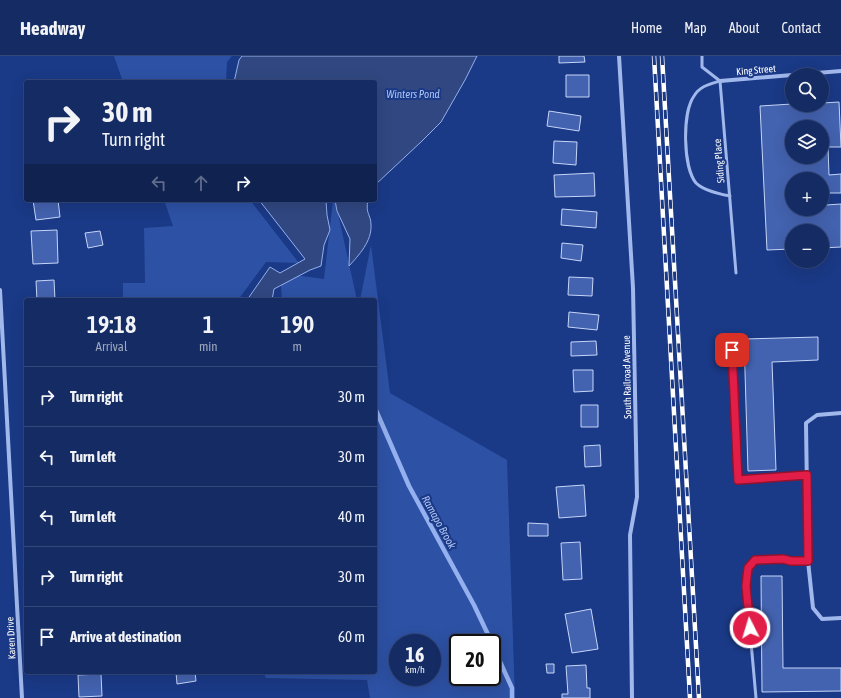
<!DOCTYPE html>
<meta charset="utf-8">
<style>
body{margin:0;font-family:"Asap Condensed",sans-serif;background:#1d336a;color:#f1f3f6;height:100vh;display:flex;flex-direction:column;font-size:15px;white-space:nowrap}
*{box-sizing:border-box;margin:0}
p{font-size:13px;color:#9da7bf}
.icon{flex:none;width:22px;height:22px;fill:none;stroke:currentColor;stroke-width:2;stroke-linecap:round;stroke-linejoin:round}
.map{position:relative;flex:1;overflow:hidden}
.drawer{position:absolute;left:24px;top:242px;width:353px;height:376px;display:flex;flex-direction:column;background:#142b64;border-radius:4px;box-shadow:0 4px 16px #0002,0 0 0 1px #334778}
.drawer>*{flex:none}
.banner{position:absolute;left:24px;top:24px;width:353px;height:122px;border-radius:4px;box-shadow:0 4px 16px #0002,0 0 0 1px #334778;background:#142b64;color:#f1f3f6;overflow:hidden}
.controls{position:absolute;left:785px;top:12px;display:grid;gap:8px}
.controls a{display:grid;place-items:center;width:44px;height:44px;border-radius:50%;background:#142b64;box-shadow:0 4px 16px #0002,0 0 0 1px #334778;font-size:20px}
.speed{position:absolute;left:389px;top:578px;display:flex;gap:8px;font-size:20px;font-weight:700;text-align:center}
.speed>*{display:grid;place-content:center;width:52px;height:52px;border-radius:50%;background:#142b64;box-shadow:0 4px 16px #0002,0 0 0 1px #334778;line-height:1}
.speed small{font-size:10px;font-weight:400}
.speed .limit{border:2px solid #111;border-radius:6px;background:#fff;color:#111}
.pin{position:absolute;display:grid;place-items:center;width:34px;height:34px;color:#fff;margin:-17px;border-radius:8px;box-shadow:0 2px 6px #0006}
.me{position:absolute;width:44px;margin:-22px;rotate:355deg;stroke-linejoin:round;filter:drop-shadow(0 0 3px #0008)}
.turn{display:flex;align-items:center;gap:14px;height:84px;padding:0 12px;font-size:18px}
.turn .icon{width:52px;height:52px;stroke-width:2.5}
.turn b{display:block;font-size:28px;line-height:34px}
.lanes{display:flex;align-items:center;height:38px;padding:0 12px;background:#0003;justify-content:center;gap:20px;direction:ltr}
.lanes .off{opacity:.35}
.eta{display:flex;justify-content:space-evenly;align-items:center;height:68px;text-align:center}
.eta b{font-size:24px;font-weight:600;line-height:28px}
ul{padding:0;list-style:none}
li{display:flex;align-items:center;gap:12px;height:60px;padding:0 12px;border-top:1px solid #334778}
li div{flex:1}
li b{display:block;font-size:15px}
li em{font-style:normal}
header{display:flex;align-items:center;gap:24px;box-sizing:border-box;height:56px;padding:0 20px;background:#142b64;border-bottom:1px solid #334778}
header strong{font-size:19px}
nav{display:flex;gap:22px;margin-inline-start:auto;font-size:14px}
.map>svg:first-child{display:block}
.green{fill:#2d51a4;fill-rule:evenodd}
.water{fill:#304781;stroke:#94b0ee}
.lines{fill:none;stroke-linecap:round;stroke-linejoin:round}
.stream{stroke:#94b0ee;stroke-width:4.5}
.building{fill:#4362af;stroke:#c6d6f9;fill-rule:evenodd}
.service{stroke:#a1b8ec;stroke-width:3}
.minor{stroke:#a1b8ec;stroke-width:4}
.rail-casing{stroke:#fff;stroke-width:4.5}
.rail{stroke:#1a3986;stroke-width:3;stroke-dasharray:9;stroke-linecap:butt}
.route-casing{stroke:#92132f;stroke-width:10}
.route{stroke:#e11d48;stroke-width:7}
.labels{text-anchor:middle;dominant-baseline:central;stroke-width:4;stroke-linejoin:round;paint-order:stroke}
.street-label{font-size:10px;fill:#fff;stroke:#1a3986}
.water-label{font-size:11px;font-style:italic;fill:#adc2f3;stroke:#1a3986}
</style>
<header>
<strong>Headway</strong>
<nav><a>Home</a><a>Map</a><a>About</a><a>Contact</a></nav>
</header>
<div class="map">
<svg width="841" height="642" viewBox="0 0 841 642">
<rect width="100%" height="100%" fill="#1a3986"/>
<path class="green" d="M114,0h118l-5,6 -1,20h-103z
M164,144h86l49,63 -33,-1 -28,38h-115v-17h22l-1,-55 29,-2z
M333,144h2l22,100h-75l-2,-27 44,6z
M371,189l19,148 117,67 8,238h-145l-3,-18 -101,-2 -3,-6h112v-372h-15zM398,587h34v34h-34zM458,587h34v34h-34z"/>
<path class="water" d="M242,0h235l-12,24 -24,42 -19,19 -47,44v-103h-141l5,-22z
M259,144l67,1 1,14 3,15 -6,15 -3,21 -11,4 -36,19 -2,11h-25l23,-33 10,6 25,-14z
M335,144h33c-3,14 3,14 3,25 1,16 -12,30 -22,41l1,-27 -13,-28z"/>
<g class="lines">
<path class="stream" d="M375,352l34,78 65,119 18,38
M492,588l20,44v10"/>
</g>
<path class="building" d="M559,0h25l1,6 -26,1z
M566,19h23v22h-23z
M839,46l2,45h-13l1,28 12,-1v19h-16l1,12 15,-1v43l-19,1v-17h-30v18l-25,1 -7,-144 32,-2 30,1v-2zM792,71h30v30h-30zM792,123h30v30h-30z
M549,55l32,5 -2,15 -32,-5z
M554,85l23,1 -1,23 -23,-2z
M594,117l1,23 -40,1 -1,-22z
M33,144h25l2,17 -24,3z
M562,153l35,3 -1,16 -35,-3z
M57,174l1,33 -25,1 -2,-33z
M100,175l3,14 -15,3 -3,-15z
M562,187l21,2 -2,16 -20,-3z
M569,221l24,1 -1,18 -24,-1z
M54,224l1,20h-18l-1,-19z
M569,256l30,3 -2,15 -29,-3z
M818,281v23l-46,2 4,108 -28,1 -4,-132z
M596,285l1,14 -26,1v-14z
M573,314h20v21l-19,1z
M581,349h17v22h-17z
M600,389l1,21 -16,1 -1,-21z
M584,429l2,31 -27,2 -3,-31z
M528,467l20,1v12h-20z
M580,486l2,37 -19,1 -2,-37z
M761,520h21l1,92h58v23l-79,1z
M591,553l7,40 -26,4 -7,-39z
M546,608h8v9h-7z
M586,609l1,23h3v10h-28v-4h6l-2,-28z
M176,616h19l1,9 -19,3z
M101,618l1,22 -23,1 -1,-22z"/>
<g class="lines">
<path class="service" d="M702,0v11l18,14 16,192
M720,25c-10,3 -20,5 -26,15 -12,17 -11,71 2,87 8,8 24,11 34,13
M732,294l6,130 69,-5
M756,642l-10,-112 2,-18 7,-8 28,-1 8,2h17"/>
<path class="minor" d="M619,0l14,232 4,209 -7,38 2,163
M720,25l121,-10
M0,234l22,408
M841,357l-24,2 -11,8 2,138 5,47 9,11 19,-1"/>
<defs>
<path id="rail" d="M654,0l36,642
M662,0l37,642"/>
</defs>
<use href="#rail" class="rail-casing"/>
<use href="#rail" class="rail"/>
</g>
<g class="lines">
<defs>
<path id="route" d="M732,294l6,130 69,-5 1,86h-17l-8,-2 -28,1 -7,8 -2,18 4,42"/>
</defs>
<use href="#route" class="route-casing"/>
<use href="#route" class="route"/>
</g>
<g class="labels">
<g class="street-label">
<text transform="translate(756 14) rotate(-5)">King Street</text>
<text transform="translate(719 105) rotate(-95)">Siding Place</text>
<text transform="translate(627 321) rotate(-91)">South Railroad Avenue</text>
<text transform="translate(11 582) rotate(-93)">Karen Drive</text>
</g>
<g class="water-label">
<text x="413" y="38">Winters Pond</text>
<text transform="translate(439 466) rotate(61)">Ramapo Brook</text>
</g>
</g>
</svg>
<div class="controls">
<a><svg class="icon" aria-label="search" viewBox="0 0 24 24"><circle cx="10" cy="10" r="6"/><path d="M15 15l6 6"/></svg></a>
<a><svg class="icon" aria-label="layers" viewBox="0 0 24 24"><path d="M12 4l9 5-9 5-9-5zM3 14l9 5 9-5"/></svg></a>
<a>+</a>
<a>−</a>
</div>
<div class="speed"><div>16<small>km/h</small></div><div class="limit">20</div></div>
<div class="pin" style="left:732px;top:294px;background:#d93025"><svg class="icon" aria-label="arrive" viewBox="0 0 24 24"><path d="M6 21V4h12l-3 4 3 4H6"/></svg></div>
<svg class="me" style="left:750px;top:572px" viewBox="-20 -20 40 40"><circle r="17" fill="#e11d48" stroke="#fff" stroke-width="3"/><path d="M0-11L8 9 0 5-8 9z" fill="#fff"/></svg>
<div class="banner">
<div class="turn"><svg class="icon" aria-label="right" viewBox="0 0 24 24"><path d="M7 20v-9h11M14 6l5 5-5 5"/></svg><div><b>30 m</b>Turn right</div></div>
<div class="lanes"><svg class="icon off" aria-label="left" viewBox="0 0 24 24"><path d="M17 20v-9H6M10 6l-5 5 5 5"/></svg><svg class="icon off" aria-label="ahead" viewBox="0 0 24 24"><path d="M12 20V5M6 11l6-6 6 6"/></svg><svg class="icon" aria-label="right" viewBox="0 0 24 24"><path d="M7 20v-9h11M14 6l5 5-5 5"/></svg></div>
</div>
<section class="drawer">
<div class="eta">
<div><b>19:18</b><p>Arrival</p></div>
<div><b>1</b><p>min</p></div>
<div><b>190</b><p>m</p></div>
</div>
<ul>
<li><svg class="icon" aria-label="right" viewBox="0 0 24 24"><path d="M7 20v-9h11M14 6l5 5-5 5"/></svg><div><b>Turn right</b></div><em>30 m</em></li>
<li><svg class="icon" aria-label="left" viewBox="0 0 24 24"><path d="M17 20v-9H6M10 6l-5 5 5 5"/></svg><div><b>Turn left</b></div><em>30 m</em></li>
<li><svg class="icon" aria-label="left" viewBox="0 0 24 24"><path d="M17 20v-9H6M10 6l-5 5 5 5"/></svg><div><b>Turn left</b></div><em>40 m</em></li>
<li><svg class="icon" aria-label="right" viewBox="0 0 24 24"><path d="M7 20v-9h11M14 6l5 5-5 5"/></svg><div><b>Turn right</b></div><em>30 m</em></li>
<li><svg class="icon" aria-label="arrive" viewBox="0 0 24 24"><path d="M6 21V4h12l-3 4 3 4H6"/></svg><div><b>Arrive at destination</b></div><em>60 m</em></li>
</ul>
</section>
</div>
